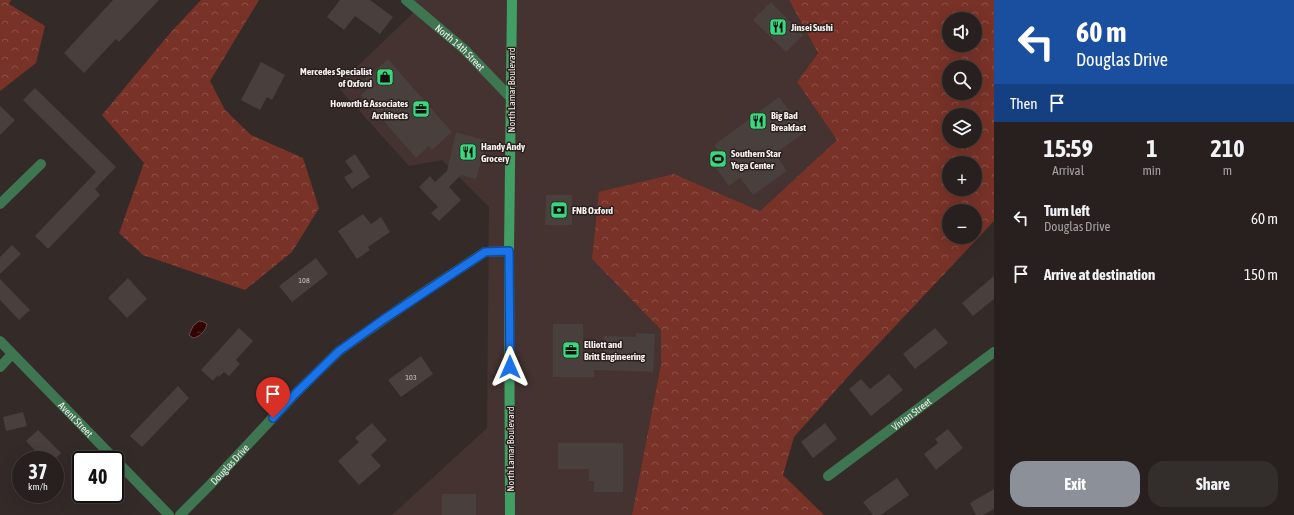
<!DOCTYPE html>
<meta charset="utf-8">
<style>
body{margin:0;font-family:"Asap Condensed",sans-serif;background:#332d2c;color:#f1f3f6;height:100vh;display:flex;flex-direction:column;font-size:15px;white-space:nowrap}
*{box-sizing:border-box;margin:0}
p{font-size:13px;color:#a4a3a4}
.icon{flex:none;width:22px;height:22px;fill:none;stroke:currentColor;stroke-width:2;stroke-linecap:round;stroke-linejoin:round}
.map{position:relative;flex:1;overflow:hidden}
.drawer{display:flex;flex-direction:column;background:#27201f;width:300px}
.drawer>*{flex:none}
.top-card{background:#1a4fa0;color:#fff;overflow:hidden}
.buttons{position:absolute;left:942px;top:12px;display:grid;gap:8px}
.buttons a{display:grid;place-items:center;width:40px;height:40px;border-radius:50%;background:#27201f;box-shadow:0 4px 16px #0002,0 0 0 1px #433e3d;font-size:20px}
.speed{position:absolute;left:12px;top:451px;display:flex;gap:8px;font-size:20px;font-weight:700;text-align:center}
.speed>*{display:grid;place-content:center;width:52px;height:52px;border-radius:50%;background:#27201f;box-shadow:0 4px 16px #0002,0 0 0 1px #433e3d;line-height:1}
.speed small{font-size:10px;font-weight:400}
.speed .limit{border:2px solid #111;border-radius:6px;background:#fff;color:#111}
.pin{position:absolute;display:grid;place-items:center;width:34px;height:34px;color:#fff;margin:-41px -17px;border-radius:50% 50% 50% 0;rotate:-45deg;box-shadow:0 0 4px #0007}
.pin .icon{rotate:45deg}
.me{position:absolute;width:44px;margin:-22px;rotate:0deg;stroke-linejoin:round;filter:drop-shadow(0 0 3px #0008)}
.turn{display:flex;align-items:center;gap:14px;height:84px;padding:0 16px;font-size:18px}
.turn .icon{width:52px;height:52px;stroke-width:2.5}
.turn b{display:block;font-size:28px;line-height:34px}
.then{display:flex;align-items:center;height:38px;padding:0 16px;background:#0003;gap:8px;font-size:15px}
.eta{display:flex;justify-content:space-evenly;align-items:center;height:68px;text-align:center}
.eta b{font-size:24px;font-weight:700;line-height:28px}
.primary-button{display:flex;gap:8px;margin-top:auto;padding:8px 16px}
.primary-button a{flex:1;height:46px;border-radius:16px;background:#8c9099;color:#fff;font-size:16px;font-weight:700;line-height:46px;text-align:center}
.primary-button a+a{background:#332d2c;color:#f1f3f6}
ul{padding:0;list-style:none}
li{display:flex;align-items:center;gap:12px;height:56px;padding:0 16px}
li div{flex:1}
li b{display:block;font-size:15px}
li em{font-style:normal}
main{display:flex;flex:1;min-height:0}
.map>svg:first-child{display:block}
.built{fill:#443330}
.forest{fill:url(#forest-crowns);fill-rule:evenodd}
.water{fill:url(#water-ripples);stroke:#6c4a48}
.building{fill:#493f3d}
.lines{fill:none;stroke-linecap:round;stroke-linejoin:round}
.street{stroke:#3f7652;stroke-width:10}
.secondary{stroke:#419f65;stroke-width:10}
.route-casing{stroke:#114b97;stroke-width:10}
.route{stroke:#1a73e8;stroke-width:7}
.labels{text-anchor:middle;dominant-baseline:central;stroke-width:3;stroke-linejoin:round;paint-order:stroke}
.number-label{font-size:8px;fill:#cac3c1}
.poi-label{font-size:10px;font-weight:bold;fill:#f5efed;stroke:#2a211f;text-anchor:start}
.street-label{font-size:10px;fill:#f5efed;stroke:#2a211f}
</style>
<main>
<div class="map">
<svg width="994" height="515" viewBox="0 0 994 515">
<defs>
<pattern id="forest-crowns" width="20" height="18" patternUnits="userSpaceOnUse"><rect width="20" height="18" fill="#783227"/><path d="M2 6a3 3 0 1 1 6 0M12 15a3 3 0 1 1 6 0" fill="none" stroke="#8c5047"/></pattern>
<pattern id="water-ripples" width="26" height="14" patternUnits="userSpaceOnUse"><rect width="26" height="14" fill="#310401"/><path d="M2 4q2-2 4 0t4 0M15 11q2-2 4 0t4 0" fill="none" stroke="#4f2926"/></pattern>
</defs>
<rect width="100%" height="100%" fill="#342b29"/>
<path class="built" d="M415,0h374l29,53 -21,29 40,58 -77,71 -86,-37 -82,85 69,71v34l-29,151h-240l95,-87 2,-221 -47,-47 -33,6 -72,-80 75,-72z"/>
<path class="forest" d="M0,0h11l-2,4 36,22 -9,37 -36,28z
M201,0h58l-49,81 15,29 26,25 52,23 16,50 -27,44 -47,38 -102,-35 -24,-22 25,-70 -42,-48 69,-83z
M789,0h205v221l-141,150 -59,66 -11,38 41,40h-192l29,-151v-34l-69,-71 7,-67 75,-18 86,37 77,-71 -40,-58 21,-29zM949,19h26v26h-26zM949,67h26v26h-26zM949,115h26v26h-26zM949,163h26v26h-26zM949,211h26v26h-26z"/>
<path class="water" d="M199,321c3,0 5,1 8,3 -1,6 -7,13 -14,14l-4,-3 4,-9z"/>
<path class="building" d="M113,0h46l-40,42 -3,-3 -32,34 -20,-20z
M340,0h30l23,17 -13,17 -25,-18 -11,14 -17,-13z
M771,2l32,33 -17,17 -33,-32z
M388,59l64,73 -20,18 -3,-4 -13,12 -55,-63 9,-8 -6,-7z
M261,62l24,13 -13,25 -5,-3 -7,13 -19,-10z
M35,88l81,79 -21,22 5,6 -52,54 -13,-13 61,-64 -73,-72z
M779,97l26,35 -30,22 12,17 -34,24 -13,-17 -11,8 -21,-29 10,-7 -4,-5z
M0,106l15,14 -15,15z
M456,132l31,9 -11,38 -15,-4 -12,12 12,13 -22,21 -8,-8 7,-6 -19,-20 11,-11 5,6 12,-11z
M355,154l15,23 -18,12 -8,-12 9,-5 -8,-11z
M546,195h26v30h-27z
M363,214l8,10 10,-7 9,15 -22,15 2,3 -13,9 -19,-28z
M12,245l9,9 -21,20v-17z
M316,258l12,16 -36,28 -13,-16z
M994,276v23l-21,17 -11,-13z
M128,278l19,21 -20,19 -19,-20z
M0,279l30,31 -11,10 -19,-20z
M553,324h30v31h21v-19l32,1v-4l19,1 -2,38 -59,-2v7h-41z
M239,328l14,13 -17,19 4,4 -11,12 -5,-4 -5,5 -1,-2 -5,6 -12,-11z
M935,328l13,15 -33,26 -12,-15z
M421,356l12,18 -32,23 -13,-17z
M889,374l14,16 -32,26 -22,-27 12,-10 9,10z
M178,386l11,12 -47,49 -12,-11z
M23,412l4,14 -21,5 -3,-14z
M372,423l15,17 -16,15 10,11 -22,19 -21,-24 21,-19 -4,-4z
M825,423l12,16 -24,19 -12,-16z
M948,429l15,19 -27,22 -12,-16 14,-11 -3,-4z
M38,430l23,23 -7,7h-10l-18,-19z
M558,443h65v49h-29v-11h-5v-12h-31z
M897,478l12,17 -28,20h-8l-10,-13z
M994,489v20l-11,6h-7l-6,-12z
M442,494h34v21h-34z"/>
<g class="lines">
<g class="street">
<path id="s1" d="M406,0l58,49 47,49"/>
<path d="M0,204l41,-40"/>
<path id="s2" d="M0,341l169,174"/>
<path d="M0,367l12,-13"/>
<path id="s3" d="M828,476l166,-124"/>
<path id="s4" d="M180,515l30,-30 85,-91 44,-43 70,-49 76,-50 24,-1"/>
</g>
<path class="secondary" d="M510,515l-1,-264 3,-251"/>
</g>
<g class="lines">
<defs>
<path id="route" d="M273,418l22,-24 44,-43 45,-32 101,-67 24,-1 1,116"/>
</defs>
<use href="#route" class="route-casing"/>
<use href="#route" class="route"/>
</g>
<defs>
<symbol id="restaurant-square" viewBox="-11 -11 22 22"><rect x="-9" y="-9" width="18" height="18" rx="4" fill="#3ad77f" stroke="#2a211f"/><path d="M-5-6h1v4h1v-4h1v4h1v-4h1v5L-1.5 .5V6h-2V.5L-5-1ZM5-6V6H3V1.5H1.5Q1.5-4 5-6Z" fill="#111"/></symbol>
<symbol id="shop-square" viewBox="-11 -11 22 22"><rect x="-9" y="-9" width="18" height="18" rx="4" fill="#3ad77f" stroke="#2a211f"/><path d="M-5-2.5h2.3a2.7 3.5 0 0 1 5.4 0H5L5.5 6h-11ZM-1.5-2.5h3a1.5 2.3 0 0 0-3 0Z" fill="#111"/></symbol>
<symbol id="office-square" viewBox="-11 -11 22 22"><rect x="-9" y="-9" width="18" height="18" rx="4" fill="#3ad77f" stroke="#2a211f"/><path d="M-6-3h4V-5.5h4V-3h4V5H-6ZM-1-4.5V-3h2v-1.5ZM-6 0V1H6V0Z" fill="#111"/></symbol>
<symbol id="stadium-square" viewBox="-11 -11 22 22"><rect x="-9" y="-9" width="18" height="18" rx="4" fill="#3ad77f" stroke="#2a211f"/><path d="M0-5a6.5 5 0 1 0 0 10a6.5 5 0 1 0 0-10ZM-3.5-1.8h7v3.6h-7Z" fill="#111"/></symbol>
<symbol id="bank-square" viewBox="-11 -11 22 22"><rect x="-9" y="-9" width="18" height="18" rx="4" fill="#3ad77f" stroke="#2a211f"/><path d="M-6-4H6V4H-6ZM0-2.3a2.3 2.3 0 1 0 0 4.6a2.3 2.3 0 1 0 0-4.6Z" fill="#111"/></symbol>
</defs>
<g fill-rule="evenodd">
<use href="#restaurant-square" x="768" y="17" width="20" height="20"/>
<use href="#shop-square" x="375" y="67" width="20" height="20"/>
<use href="#office-square" x="411" y="99" width="20" height="20"/>
<use href="#restaurant-square" x="748" y="111" width="20" height="20"/>
<use href="#restaurant-square" x="458" y="142" width="20" height="20"/>
<use href="#stadium-square" x="708" y="149" width="20" height="20"/>
<use href="#bank-square" x="549" y="200" width="20" height="20"/>
<use href="#office-square" x="561" y="340" width="20" height="20"/>
</g>
<g class="labels">
<g class="number-label">
<text x="304" y="280">108</text>
<text x="411" y="377">103</text>
</g>
<g class="poi-label">
<text x="791" y="27">Jinsei Sushi</text>
<text x="372" y="71" text-anchor="end">Mercedes Specialist<tspan x="372" dy="12">of Oxford</tspan></text>
<text x="408" y="103" text-anchor="end">Howorth &amp; Associates<tspan x="408" dy="12">Architects</tspan></text>
<text x="771" y="115">Big Bad<tspan x="771" dy="12">Breakfast</tspan></text>
<text x="481" y="146">Handy Andy<tspan x="481" dy="12">Grocery</tspan></text>
<text x="731" y="153">Southern Star<tspan x="731" dy="12">Yoga Center</tspan></text>
<text x="572" y="210">FNB Oxford</text>
<text x="584" y="344">Elliott and<tspan x="584" dy="12">Britt Engineering</tspan></text>
</g>
<g class="street-label">
<text stroke="none"><textPath href="#s1" startOffset="72">North 14th Street</textPath></text>
<text transform="translate(511 90) rotate(-90)">North Lamar Boulevard</text>
<text stroke="none"><textPath href="#s3" startOffset="104">Vivian Street</textPath></text>
<text stroke="none"><textPath href="#s2" startOffset="109">Avent Street</textPath></text>
<text transform="translate(510 449) rotate(-90)">North Lamar Boulevard</text>
<text stroke="none"><textPath href="#s4" startOffset="71">Douglas Drive</textPath></text>
</g>
</g>
</svg>
<div class="buttons">
<a><svg class="icon" aria-label="sound" viewBox="0 0 24 24"><path d="M4 9h4l5-4v14l-5-4H4zM17 9q2 3 0 6"/></svg></a>
<a><svg class="icon" aria-label="search" viewBox="0 0 24 24"><circle cx="10" cy="10" r="6"/><path d="M15 15l6 6"/></svg></a>
<a><svg class="icon" aria-label="layers" viewBox="0 0 24 24"><path d="M12 4l9 5-9 5-9-5zM3 14l9 5 9-5"/></svg></a>
<a>+</a>
<a>−</a>
</div>
<div class="speed"><div>37<small>km/h</small></div><div class="limit">40</div></div>
<div class="pin" style="left:273px;top:418px;background:#d93025"><svg class="icon" aria-label="arrive" viewBox="0 0 24 24"><path d="M6 21V4h12l-3 4 3 4H6"/></svg></div>
<svg class="me" style="left:510px;top:367px" viewBox="-20 -20 40 40"><path d="M0-17L14 15 0 8-14 15z" fill="#1a73e8" stroke="#fff" stroke-width="4"/></svg>
</div>
<section class="drawer">
<div class="top-card">
<div class="turn"><svg class="icon" aria-label="left" viewBox="0 0 24 24"><path d="M17 20v-9H6M10 6l-5 5 5 5"/></svg><div><b>60 m</b>Douglas Drive</div></div>
<div class="then">Then<svg class="icon" aria-label="arrive" viewBox="0 0 24 24"><path d="M6 21V4h12l-3 4 3 4H6"/></svg></div>
</div>
<div class="eta">
<div><b>15:59</b><p>Arrival</p></div>
<div><b>1</b><p>min</p></div>
<div><b>210</b><p>m</p></div>
</div>
<ul>
<li><svg class="icon" aria-label="left" viewBox="0 0 24 24"><path d="M17 20v-9H6M10 6l-5 5 5 5"/></svg><div><b>Turn left</b><p>Douglas Drive</p></div><em>60 m</em></li>
<li><svg class="icon" aria-label="arrive" viewBox="0 0 24 24"><path d="M6 21V4h12l-3 4 3 4H6"/></svg><div><b>Arrive at destination</b></div><em>150 m</em></li>
</ul>
<div class="primary-button"><a>Exit</a><a>Share</a></div>
</section>
</main>
